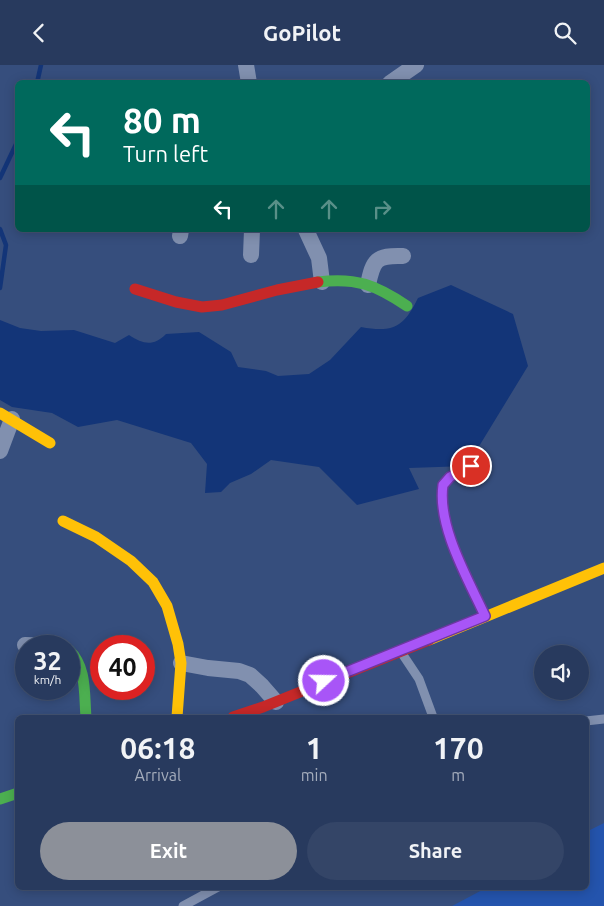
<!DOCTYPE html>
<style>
body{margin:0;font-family:Ubuntu,sans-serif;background:#344567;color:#f1f3f6;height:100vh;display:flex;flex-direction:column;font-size:19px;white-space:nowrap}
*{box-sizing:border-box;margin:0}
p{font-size:16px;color:#a5adbc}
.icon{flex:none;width:28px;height:28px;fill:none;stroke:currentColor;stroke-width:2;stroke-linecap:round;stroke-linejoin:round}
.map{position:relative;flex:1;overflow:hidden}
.details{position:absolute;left:15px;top:650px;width:574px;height:175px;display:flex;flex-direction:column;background:#283a5e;border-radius:8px;box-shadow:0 2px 12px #0003,0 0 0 1px #445473}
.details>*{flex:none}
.banner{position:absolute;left:15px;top:15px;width:575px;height:152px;border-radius:8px;box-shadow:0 2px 12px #0003,0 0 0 1px #445473;background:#00695c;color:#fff;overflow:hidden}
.fabs{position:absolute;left:534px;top:580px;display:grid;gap:10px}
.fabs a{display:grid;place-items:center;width:55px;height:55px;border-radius:50%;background:#283a5e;box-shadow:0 2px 12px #0003,0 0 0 1px #445473;font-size:25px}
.speed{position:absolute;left:15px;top:570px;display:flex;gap:10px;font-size:25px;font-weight:700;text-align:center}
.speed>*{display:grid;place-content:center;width:65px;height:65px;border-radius:50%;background:#283a5e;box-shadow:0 2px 12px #0003,0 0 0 1px #445473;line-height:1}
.speed small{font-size:12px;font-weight:400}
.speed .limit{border:8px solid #d22;background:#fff;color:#111}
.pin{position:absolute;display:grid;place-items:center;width:42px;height:42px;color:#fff;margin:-21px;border:2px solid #fff;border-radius:50%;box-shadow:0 1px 5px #0007}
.me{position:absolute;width:55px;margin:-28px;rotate:69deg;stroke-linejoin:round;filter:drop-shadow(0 0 4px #0008)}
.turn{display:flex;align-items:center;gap:18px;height:105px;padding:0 25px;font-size:22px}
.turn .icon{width:65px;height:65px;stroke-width:2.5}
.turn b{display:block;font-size:35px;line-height:42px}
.lanes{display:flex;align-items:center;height:48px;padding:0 25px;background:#0003;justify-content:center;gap:25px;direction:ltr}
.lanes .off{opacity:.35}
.eta{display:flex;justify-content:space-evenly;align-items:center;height:85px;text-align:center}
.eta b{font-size:30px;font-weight:600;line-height:35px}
.primary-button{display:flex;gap:10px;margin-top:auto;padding:10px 25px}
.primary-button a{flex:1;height:58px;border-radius:30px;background:#8c9099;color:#fff;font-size:20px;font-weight:600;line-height:58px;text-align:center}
.primary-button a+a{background:#344567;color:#f1f3f6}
header{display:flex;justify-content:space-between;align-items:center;height:65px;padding:0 25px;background:#283a5e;font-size:22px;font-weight:600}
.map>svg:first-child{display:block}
.green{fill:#2454ad}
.water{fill:#133578}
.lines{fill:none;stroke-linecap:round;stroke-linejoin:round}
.stream{stroke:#133578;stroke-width:4.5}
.lane{stroke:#8190af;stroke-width:9}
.street{stroke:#8190af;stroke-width:16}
.fast{stroke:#4caf50;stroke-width:11}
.slow{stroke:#ffc107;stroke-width:11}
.jam{stroke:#c62828;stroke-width:11}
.route-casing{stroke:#6d37a1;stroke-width:12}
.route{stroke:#a855f7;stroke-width:9}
</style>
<header><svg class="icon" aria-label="back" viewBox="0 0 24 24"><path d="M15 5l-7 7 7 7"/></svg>GoPilot<svg class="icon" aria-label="search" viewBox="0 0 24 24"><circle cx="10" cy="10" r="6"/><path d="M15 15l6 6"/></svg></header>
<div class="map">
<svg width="604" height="841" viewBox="0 0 604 841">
<rect width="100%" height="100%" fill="#364e7d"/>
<path class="green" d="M604,758v83h-152l34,-18 100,-1v-55z"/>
<path class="water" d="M451,220l62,29 15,52 -61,100 -58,2 10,21 -62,16 -38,-38 -48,-7 -20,14 -21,9 -9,9 -16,1 2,-29 -16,-21 -74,-23 -39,7 -26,-14 -40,-6 -12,-7v-80l20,8 21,3 33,-1 41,13 14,-8c14,9 24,12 37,-1l33,-2 32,20 7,15 28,4 12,5 31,-2 21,-14 31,-33c32,6 43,0 57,-29z"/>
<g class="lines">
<path class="stream" d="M37,18l4,-18
M0,113l18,-38
M0,164l6,16 -6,43"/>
<path class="lane" d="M471,401l-21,11 -7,8c-6,41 25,94 42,131
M401,587l18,27 14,38
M586,656l18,-2
M183,841l35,-19"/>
<path class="street" d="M246,0l3,18
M390,18l26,-18
M306,165l13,28 3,24
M180,171l1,-6
M251,190l1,-25
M368,220c5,-25 8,-30 35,-29
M0,386l12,-32
M25,580l26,1
M181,598l27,5 31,3 11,4 12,11 14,16"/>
<path class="fast" d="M318,217c38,-5 58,3 89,24
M69,585c18,17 15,44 17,67
M0,734l18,-6"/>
<path class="slow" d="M0,348l50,30
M63,456l33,16 35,24 22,21 14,24 11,38 3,19 -4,54
M429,575l175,-72"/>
<path class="jam" d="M135,224l41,13 26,5 20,-2 55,-15 41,-8
M233,652l30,-10 166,-67"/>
</g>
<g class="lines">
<defs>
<path id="route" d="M324,616l161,-65c-17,-37 -48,-90 -42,-131l7,-8 21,-11"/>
</defs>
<use href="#route" class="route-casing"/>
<use href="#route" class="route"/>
</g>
</svg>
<div class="fabs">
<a><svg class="icon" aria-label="sound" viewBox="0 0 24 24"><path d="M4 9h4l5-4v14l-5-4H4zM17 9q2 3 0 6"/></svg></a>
</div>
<div class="speed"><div>32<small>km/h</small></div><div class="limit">40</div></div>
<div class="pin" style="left:471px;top:401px;background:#d93025"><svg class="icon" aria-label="arrive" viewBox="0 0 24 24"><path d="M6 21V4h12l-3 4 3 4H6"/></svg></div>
<svg class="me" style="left:324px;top:616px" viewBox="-20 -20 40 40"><circle r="17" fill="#a855f7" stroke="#fff" stroke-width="3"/><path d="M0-11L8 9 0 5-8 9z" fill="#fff"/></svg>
<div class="banner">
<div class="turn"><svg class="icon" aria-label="left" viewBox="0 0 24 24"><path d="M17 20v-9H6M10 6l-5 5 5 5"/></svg><div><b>80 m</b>Turn left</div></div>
<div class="lanes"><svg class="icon" aria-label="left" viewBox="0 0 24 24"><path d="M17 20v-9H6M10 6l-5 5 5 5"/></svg><svg class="icon off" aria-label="ahead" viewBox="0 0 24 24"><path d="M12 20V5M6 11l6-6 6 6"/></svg><svg class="icon off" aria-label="ahead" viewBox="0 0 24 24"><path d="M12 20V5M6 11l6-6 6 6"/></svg><svg class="icon off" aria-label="right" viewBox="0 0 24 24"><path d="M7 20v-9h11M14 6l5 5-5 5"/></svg></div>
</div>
<section class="details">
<div class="eta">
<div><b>06:18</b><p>Arrival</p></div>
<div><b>1</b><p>min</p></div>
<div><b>170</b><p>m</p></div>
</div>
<div class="primary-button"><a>Exit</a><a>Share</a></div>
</section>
</div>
